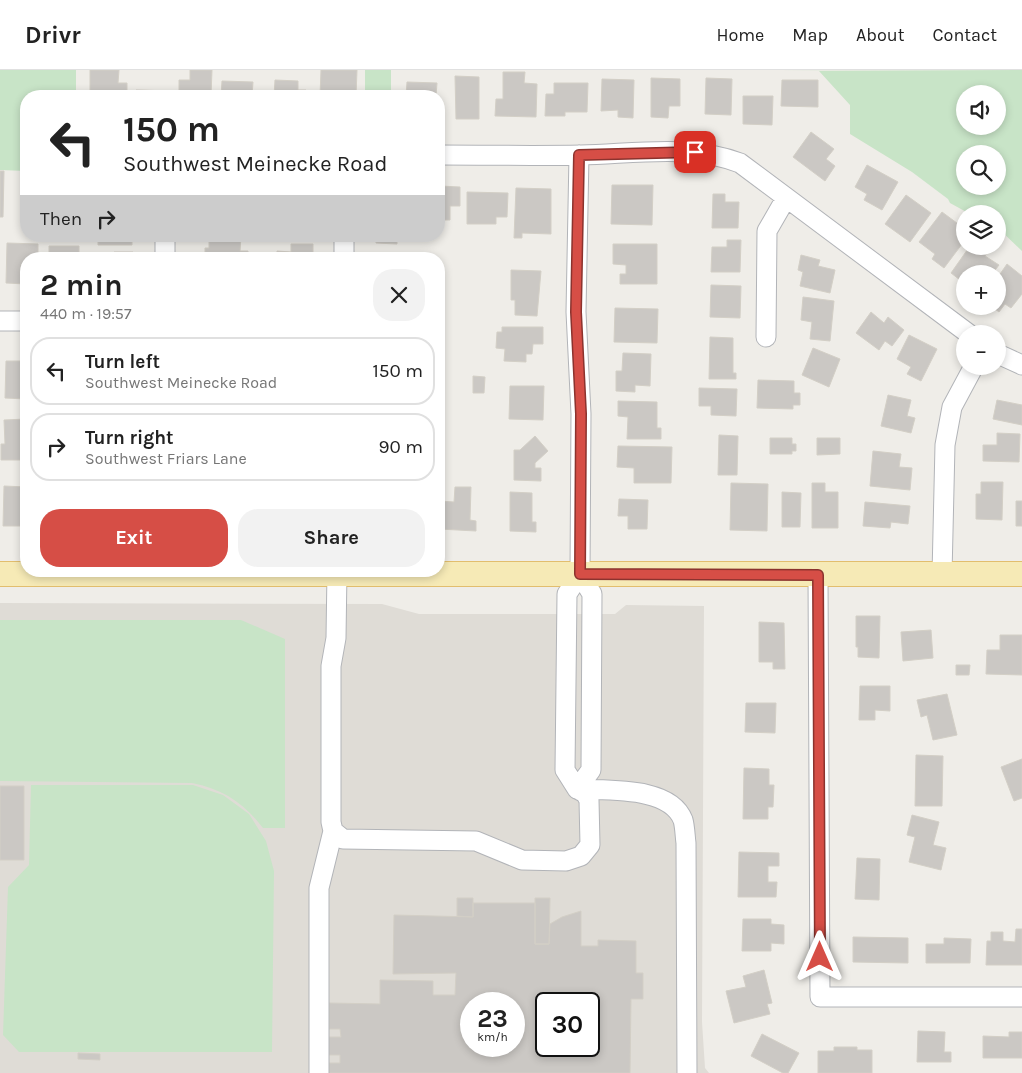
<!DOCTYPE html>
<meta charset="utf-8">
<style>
body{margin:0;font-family:Karla,sans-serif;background:#f2f2f2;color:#222;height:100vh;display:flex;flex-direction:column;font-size:19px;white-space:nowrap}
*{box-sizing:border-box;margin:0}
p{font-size:16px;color:#767676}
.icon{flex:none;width:28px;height:28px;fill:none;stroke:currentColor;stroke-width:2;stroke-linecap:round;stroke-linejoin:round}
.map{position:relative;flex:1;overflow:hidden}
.panel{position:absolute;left:20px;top:182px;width:425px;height:325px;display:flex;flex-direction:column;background:#fff;border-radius:20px;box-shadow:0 2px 8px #0003}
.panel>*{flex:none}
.top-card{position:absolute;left:20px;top:20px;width:425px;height:152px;border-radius:20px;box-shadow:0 2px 8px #0003;background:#fff;color:#222;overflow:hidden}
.tools{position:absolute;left:956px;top:15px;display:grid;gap:10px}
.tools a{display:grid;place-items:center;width:50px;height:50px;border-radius:50%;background:#fff;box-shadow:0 2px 8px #0003;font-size:25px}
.speed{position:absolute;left:460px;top:922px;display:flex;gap:10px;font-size:25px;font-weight:700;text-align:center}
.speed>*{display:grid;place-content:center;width:65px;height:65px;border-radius:50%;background:#fff;box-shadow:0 2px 8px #0003;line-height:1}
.speed small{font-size:12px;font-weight:400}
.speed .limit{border:2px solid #111;border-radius:8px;background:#fff;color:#111}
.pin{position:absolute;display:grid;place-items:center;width:42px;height:42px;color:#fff;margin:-21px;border-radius:10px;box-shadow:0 2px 8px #0006}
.me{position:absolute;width:55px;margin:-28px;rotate:0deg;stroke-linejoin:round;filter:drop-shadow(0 0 4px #0008)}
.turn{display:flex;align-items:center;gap:18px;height:105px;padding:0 20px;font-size:22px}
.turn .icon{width:65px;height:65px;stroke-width:2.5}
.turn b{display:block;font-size:35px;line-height:42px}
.then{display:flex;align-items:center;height:48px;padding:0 20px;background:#0003;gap:10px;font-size:19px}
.round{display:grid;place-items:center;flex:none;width:52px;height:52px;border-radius:20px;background:#f2f2f2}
.headline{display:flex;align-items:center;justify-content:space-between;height:85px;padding:0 20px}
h1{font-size:30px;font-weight:700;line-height:38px}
.action{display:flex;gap:10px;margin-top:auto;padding:10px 20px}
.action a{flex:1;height:58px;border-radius:20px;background:#d64e46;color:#fff;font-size:20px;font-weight:700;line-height:58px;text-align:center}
.action a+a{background:#f2f2f2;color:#222}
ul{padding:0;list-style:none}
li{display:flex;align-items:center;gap:15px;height:68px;margin:0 10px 8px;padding:0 10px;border:2px solid #e0e0e0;border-radius:20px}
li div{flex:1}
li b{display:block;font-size:19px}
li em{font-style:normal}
header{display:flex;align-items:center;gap:30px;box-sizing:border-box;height:70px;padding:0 25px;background:#fff;border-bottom:1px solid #e0e0e0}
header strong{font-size:24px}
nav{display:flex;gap:28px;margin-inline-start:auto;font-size:18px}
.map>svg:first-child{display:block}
.education{fill:#dfdcd6;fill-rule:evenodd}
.green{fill:#c8e4c7;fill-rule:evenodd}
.building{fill:#cbc8c4;stroke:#d3cfc6;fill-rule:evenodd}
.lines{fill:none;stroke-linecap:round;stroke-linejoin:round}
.minor-casing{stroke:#b2b4b8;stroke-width:21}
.major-casing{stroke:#e2be6e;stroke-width:26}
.minor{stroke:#fff;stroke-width:19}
.major{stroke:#f6eab6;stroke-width:24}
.route-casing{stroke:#8b332e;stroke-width:12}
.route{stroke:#d64e46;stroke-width:9}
</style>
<header>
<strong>Drivr</strong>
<nav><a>Home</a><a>Map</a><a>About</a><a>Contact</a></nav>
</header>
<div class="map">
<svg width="1022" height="1003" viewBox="0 0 1022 1003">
<rect width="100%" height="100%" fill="#efede8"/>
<path class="education" d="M0,533l382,1 37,10h196l11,-9 78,1 -2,416 3,46 4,5h-709zM471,934h43v42h-43zM546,934h43v42h-43z"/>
<path class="green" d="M0,0h76v26h-50v75l-26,-1z
M365,0h26v26h-26z
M1022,0v181l-24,-23v-14h-28l-20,-11 -2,-4 -36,-27 -62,-38v-29l-31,-34h-42zM965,24h33v32h-33zM965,84h33v32h-33z
M0,550h241l44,19v189h-22c-19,-25 -40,-39 -71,-45l-192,-2z
M31,715h162l30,10 26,19 17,27 8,30 -2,181h-253l-16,-17 5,-148 21,-22z"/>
<path class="building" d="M90,0h29l-1,13h9v13h-37z
M190,0h22l-1,26h-32v-16h11z
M321,0h36l-1,26h-36z
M503,2h22l-1,11 13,1 -1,33 -41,-1 1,-17h7z
M455,6l24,1v42h-23z
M651,8l29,1v27h-11l-1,12 -17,-1z
M706,8l26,1 -1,36 -26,-1z
M602,9l32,1 -1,38 -15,-1v-7l-17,1z
M275,10l23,1v9h8v6h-32z
M782,10h36v27l-37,-1z
M222,11l31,1 -1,14h-31z
M407,12l30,1 -1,13h-30z
M554,13h34l-1,29h-22v4h-20l1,-22h8z
M136,20l37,1v5h-38z
M743,26h30l-1,29 -29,-1z
M811,62l23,17 -8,10 9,7 -10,15 -32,-24z
M867,95l31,17 -16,28 -18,-10 3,-6 -12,-7z
M0,101h4l-1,46h-3z
M612,115h41l-1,40 -41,-1z
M440,116l20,1v19h-10v14h-11z
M516,118l35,1v45l-29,-1v5h-8z
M467,122l41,1 -1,24h-11v7h-29z
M713,124h12v8h14l-1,26h-26z
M906,125l25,18 -21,29 -25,-18z
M942,142l23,17v11l-21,28 -12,-9 3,-5 -16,-12z
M98,166h34v9h-34z
M209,166h32l-1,15h8v8h-43v-11h4z
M376,166h21v8l-21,-1z
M727,170h14l-1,32h-29l1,-25h15z
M7,173l31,1v15h-12v25l-20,-1z
M291,174h22v15h-36v-8l14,1z
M613,174h44v40h-37v-10h6v-9l-13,-1z
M49,176h30v13h-30z
M970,176h17l3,3 -5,7 14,9 -7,9h-27l-1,9 -13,-10z
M114,182h19l-1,7h-18z
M801,185l19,5 -2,6 17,4 -5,23 -30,-7 3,-14 -5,-2z
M1007,194l15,12v18l-11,14 -6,-4 -6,8 -8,-6h7v-29z
M511,200l30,1 -4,45 -22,-1v-15h-4z
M711,215l30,1 -1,32 -30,-1z
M803,227l31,4 -4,40 -20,-2 2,-17 -11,-2z
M615,238l43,1 -1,34 -43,-1z
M871,242l13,11 4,-6 16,13 -12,16 -7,-5 -6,9 -23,-17z
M502,257h41v17h-10l-1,10h-6v8l-22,-1 1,-12 -9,-1 1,-16h5z
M909,265l28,14 -16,32 -14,-7 4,-7 -14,-8z
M710,267l23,1v35h3v6h-27z
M813,278l27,11 -11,28 -27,-12z
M623,283l28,1 -1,32 -15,-1v7l-19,-1v-20h6z
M23,289h3v40l-21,-1 1,-37h16z
M473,306l12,1 -1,16h-11z
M758,310l36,1v12h6v12h-7v4l-36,-1z
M510,316h34l-1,34 -34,-1z
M699,318l38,1 -1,27 -25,-1v-9h-12z
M888,325l23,5 -4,16 8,2 -4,15 -30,-7z
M997,330l25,5v20l-29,-6z
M618,331l39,1v26h4v11h-34l1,-22 -10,-1z
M26,349v41h-25v-16h4l-1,-24z
M997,363l23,1 -1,28 -36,-1v-16h14z
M719,365l19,1 -1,39h-19z
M535,366l13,15 -13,12v5h6v13l-27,-1v-30h6z
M770,368h22v6h4v7h-4v3h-22z
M817,368h23v16l-23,1z
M618,376l54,1 -1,36h-37v-15l-17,-1z
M873,381l28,3 -2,13 13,1 -2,22 -40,-4z
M981,412h22l-1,38 -26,-1v-25h5z
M731,413l37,1 -1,47 -37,-1z
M812,413h13v9h13v36h-26z
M4,416l22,1v35h-3v4h-20z
M455,417h16l-1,33 6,1v10l-37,-2v-28l15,1z
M510,422l22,1v29h4v10l-26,-1z
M782,422l19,1 -1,34h-18z
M619,429l29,1 -1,29h-19v-13h-10z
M1016,431h6v25h-6z
M865,432l45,4 -2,18 -17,-2 -1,6 -27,-2z
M856,546h24l-1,42 -21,-1v-10h-2z
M759,552l25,1 1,46h-12v-7h-14z
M931,560l2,28 -30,3 -2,-29z
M1000,565h22v40l-36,-1 1,-24h13z
M956,595h14l-1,10h-13z
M860,616h30v25l-15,-1v10h-16z
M947,624l10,41 -24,5 -6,-25 -6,2 -4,-17z
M746,633h30l-1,30 -30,-1z
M916,685l27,1 -1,50h-27z
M1022,689v39l-8,3 -13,-34z
M744,698l25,1v16h5l-1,22h-5v12h-25z
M0,716h24v74h-24z
M912,745l27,7 -6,23 13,3 -5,22 -32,-8 6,-25 -8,-2z
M739,782l40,1v13h-11v16h9l-1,15h-38z
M857,788l23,1 -1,41 -24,-1z
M457,828h16v19l-16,-1z
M535,828h15l-1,46h-14z
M473,833h62v41h14l1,-20 12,-7 19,-6v35h17v-6l38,1v32h7v26h-12l-1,74h-301v-10h11v-8h-14l1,-18h14l-1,-8h-11v-26l51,1v-24l53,1v14h22l1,-22 -63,1 1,-59 79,2zM471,934h43v42h-43zM546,934h43v42h-43z
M743,849h28v5l13,1v19l-13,-1v8h-29z
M1016,859h6v36h-36l1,-24h4v-9h12v9l12,1z
M853,867l55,1v25l-55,-1z
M944,868l27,1 -1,24h-44v-19h18z
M764,900l8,33 -5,1 3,10 -36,9 -8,-32 20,-4 -3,-11z
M918,961l27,1 -1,20h7v10h-34z
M1009,962h13v26h-39v-22l26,1z
M762,964l37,19 -11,20h-5l-32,-17z
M834,977h23v3h15v23h-54v-22h16z
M78,983l22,1v6l-22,-1z"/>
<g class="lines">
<defs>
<path id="minor" d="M439,85c47,0 94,1 142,0 52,-1 109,-11 159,8l229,171
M579,85l-3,157 5,102 -1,160
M165,189v-23
M344,189v-23
M0,251h26
M766,267l1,-106 19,-33
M998,284l24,11
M337,501l-1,67 -5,28v156l2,9 10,8 133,2 46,19 44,1 15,-5 9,-11 -1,-45 -4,-7 -8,-4 -12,-19 2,-176 13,-20
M818,505l2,422h202
M942,505l3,-130 7,-38 22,-41
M577,719c31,2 93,-3 106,31 2,7 2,16 3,23l1,230
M577,719l14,-19 1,-176 -12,-20
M319,1003v-185l14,-57"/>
<path id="major" d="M0,504h1022"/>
</defs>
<use href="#minor" class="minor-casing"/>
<use href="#major" class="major-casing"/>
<use href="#minor" class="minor"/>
<use href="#major" class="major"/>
</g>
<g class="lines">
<defs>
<path id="route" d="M695,82l-116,3 -3,157 5,102 -1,160 238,1 2,382"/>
</defs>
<use href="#route" class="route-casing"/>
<use href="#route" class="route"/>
</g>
</svg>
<div class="tools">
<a><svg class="icon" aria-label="sound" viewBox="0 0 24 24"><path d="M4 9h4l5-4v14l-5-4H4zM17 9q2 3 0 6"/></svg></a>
<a><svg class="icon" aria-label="search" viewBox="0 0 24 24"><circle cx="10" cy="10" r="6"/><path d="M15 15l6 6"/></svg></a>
<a><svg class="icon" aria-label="layers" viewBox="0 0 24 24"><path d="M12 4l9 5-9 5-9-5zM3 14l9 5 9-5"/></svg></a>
<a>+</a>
<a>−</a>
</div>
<div class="speed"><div>23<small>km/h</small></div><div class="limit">30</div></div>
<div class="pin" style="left:695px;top:82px;background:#d93025"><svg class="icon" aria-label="arrive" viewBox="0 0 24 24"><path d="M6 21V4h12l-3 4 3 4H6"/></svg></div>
<svg class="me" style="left:820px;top:887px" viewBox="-20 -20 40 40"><path d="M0-17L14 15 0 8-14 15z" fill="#d64e46" stroke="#fff" stroke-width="4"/></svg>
<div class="top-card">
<div class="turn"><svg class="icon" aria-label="left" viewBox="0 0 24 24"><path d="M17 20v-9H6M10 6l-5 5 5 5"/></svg><div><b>150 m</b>Southwest Meinecke Road</div></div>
<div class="then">Then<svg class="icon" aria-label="right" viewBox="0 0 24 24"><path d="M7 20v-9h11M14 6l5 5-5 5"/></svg></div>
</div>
<section class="panel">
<div class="headline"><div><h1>2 min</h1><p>440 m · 19:57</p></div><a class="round"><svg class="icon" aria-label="close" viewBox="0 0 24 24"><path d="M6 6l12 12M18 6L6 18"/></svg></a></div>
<ul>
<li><svg class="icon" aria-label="left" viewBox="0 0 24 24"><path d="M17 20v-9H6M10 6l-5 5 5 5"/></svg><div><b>Turn left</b><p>Southwest Meinecke Road</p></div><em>150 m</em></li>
<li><svg class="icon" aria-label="right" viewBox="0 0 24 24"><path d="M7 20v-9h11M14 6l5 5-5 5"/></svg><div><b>Turn right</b><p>Southwest Friars Lane</p></div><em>90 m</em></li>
</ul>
<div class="action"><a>Exit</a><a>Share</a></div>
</section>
</div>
